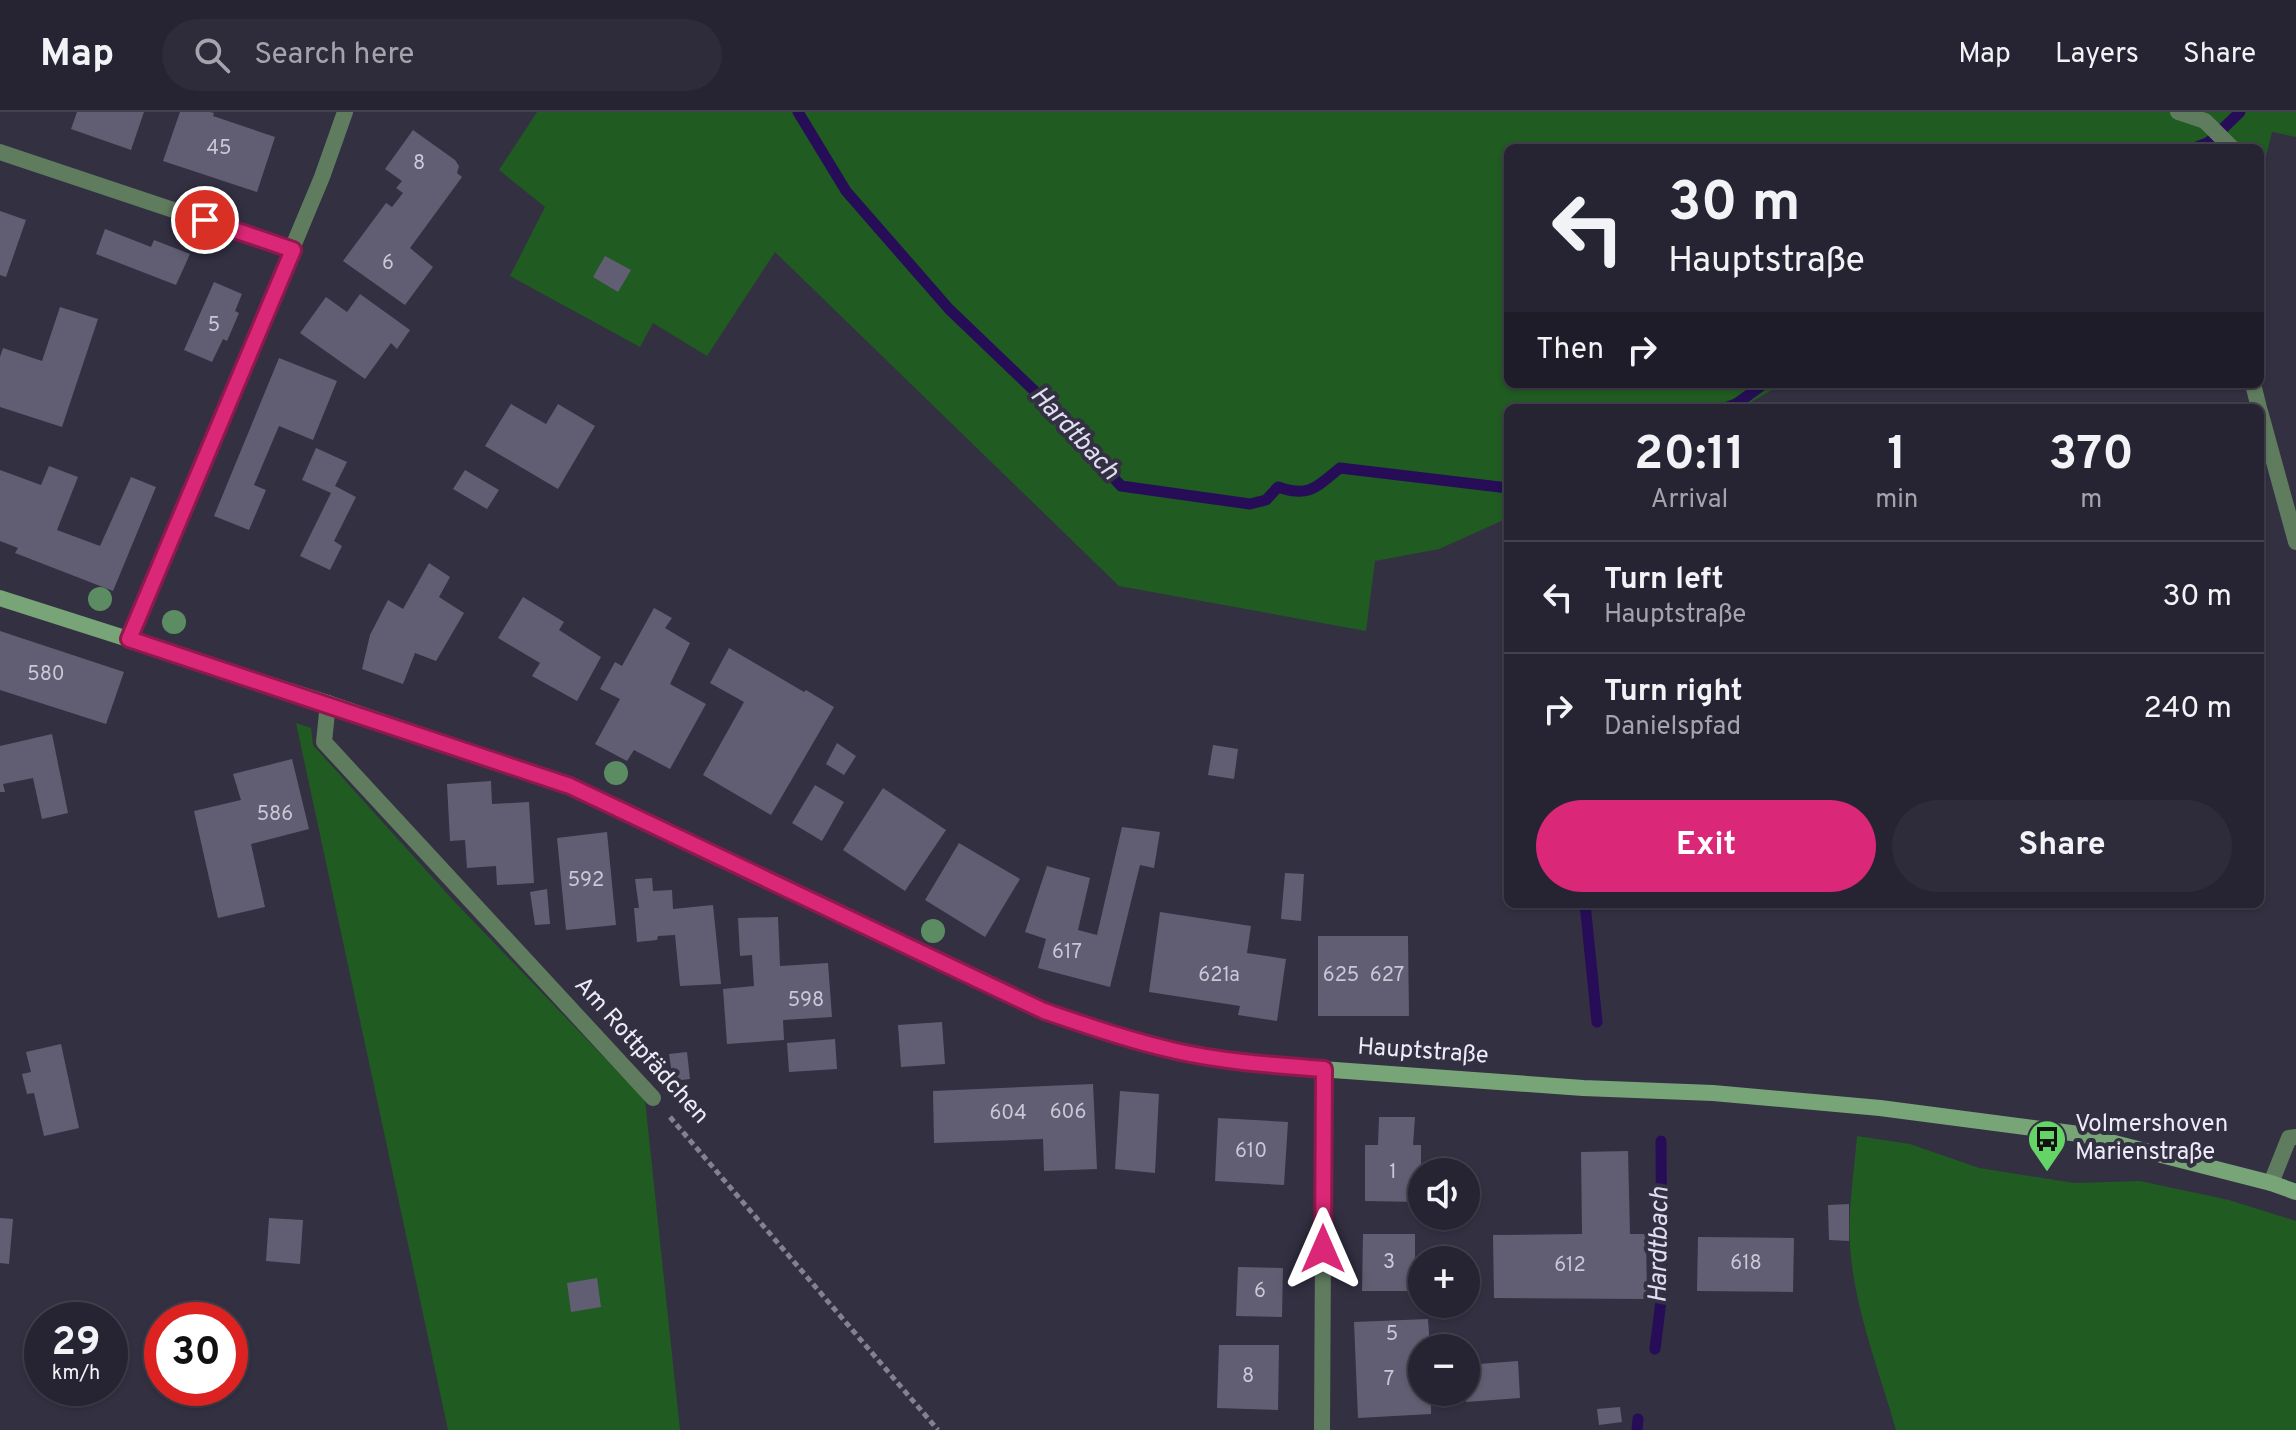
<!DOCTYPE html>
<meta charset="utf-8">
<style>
body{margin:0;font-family:Overpass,sans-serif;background:#2e2c3a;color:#f1f3f6;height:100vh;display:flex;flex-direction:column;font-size:30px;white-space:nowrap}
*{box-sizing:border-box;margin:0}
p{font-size:26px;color:#a4a4ac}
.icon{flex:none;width:44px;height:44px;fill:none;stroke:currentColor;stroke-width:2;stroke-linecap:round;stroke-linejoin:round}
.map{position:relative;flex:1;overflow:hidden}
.side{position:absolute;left:1504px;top:292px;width:760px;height:504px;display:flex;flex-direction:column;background:#262432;border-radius:12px;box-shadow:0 2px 6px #0004,0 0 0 2px #42414d}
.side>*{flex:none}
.banner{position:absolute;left:1504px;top:32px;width:760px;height:244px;border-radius:12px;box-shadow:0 2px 6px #0004,0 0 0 2px #42414d;background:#262432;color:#f1f3f6;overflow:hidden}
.buttons{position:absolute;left:1408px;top:1046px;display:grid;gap:16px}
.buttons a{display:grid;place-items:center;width:72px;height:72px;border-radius:50%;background:#262432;box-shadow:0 2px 6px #0004,0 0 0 2px #42414d;font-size:40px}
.speed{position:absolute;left:24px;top:1190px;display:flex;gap:16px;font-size:40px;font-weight:700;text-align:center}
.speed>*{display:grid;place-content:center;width:104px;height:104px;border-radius:50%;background:#262432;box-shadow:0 2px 6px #0004,0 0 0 2px #42414d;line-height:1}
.speed small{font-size:20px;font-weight:400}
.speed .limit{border:12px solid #d22;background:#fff;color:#111}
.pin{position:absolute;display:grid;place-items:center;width:68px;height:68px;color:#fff;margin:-34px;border:4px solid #fff;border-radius:50%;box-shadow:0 2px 8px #0007}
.me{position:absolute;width:88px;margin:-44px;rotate:0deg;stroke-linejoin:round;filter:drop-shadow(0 0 6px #0008)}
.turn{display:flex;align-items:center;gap:28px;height:168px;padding:0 32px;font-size:36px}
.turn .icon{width:104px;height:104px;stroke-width:2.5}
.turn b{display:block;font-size:56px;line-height:68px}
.then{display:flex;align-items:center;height:76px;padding:0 32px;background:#0003;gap:16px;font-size:30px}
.eta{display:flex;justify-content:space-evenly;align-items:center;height:136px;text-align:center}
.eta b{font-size:48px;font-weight:700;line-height:56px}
.action{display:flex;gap:16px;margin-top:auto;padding:16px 32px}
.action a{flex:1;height:92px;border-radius:48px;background:#db2777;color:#fff;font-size:32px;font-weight:700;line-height:92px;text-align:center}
.action a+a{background:#2e2c3a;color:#f1f3f6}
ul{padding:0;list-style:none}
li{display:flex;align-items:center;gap:24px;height:112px;padding:0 32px;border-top:2px solid #42414d}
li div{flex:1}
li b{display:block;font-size:30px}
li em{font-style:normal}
header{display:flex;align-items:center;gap:48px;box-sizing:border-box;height:112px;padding:0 40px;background:#262432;border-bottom:2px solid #42414d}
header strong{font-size:38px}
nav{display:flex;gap:44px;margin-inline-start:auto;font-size:28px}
.search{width:560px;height:72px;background:#2e2c3a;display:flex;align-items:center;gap:20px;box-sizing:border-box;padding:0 28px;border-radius:44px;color:#a4a4ac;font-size:30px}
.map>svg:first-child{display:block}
.green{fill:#205b22}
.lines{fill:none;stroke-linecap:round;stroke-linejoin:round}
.stream{stroke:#270d57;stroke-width:11}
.building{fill:#615e73}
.path{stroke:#848291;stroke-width:5;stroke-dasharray:6 4;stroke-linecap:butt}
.service{stroke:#607c5f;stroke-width:16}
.minor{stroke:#607c5f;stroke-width:16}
.secondary{stroke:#78a577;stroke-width:16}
.tree{fill:#5c8c62}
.route-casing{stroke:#8e194d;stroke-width:20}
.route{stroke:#db2777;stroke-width:14}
.labels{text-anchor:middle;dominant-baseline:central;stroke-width:8;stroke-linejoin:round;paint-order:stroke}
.number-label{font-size:20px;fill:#c9c8d6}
.street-label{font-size:24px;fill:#ecebf7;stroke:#333042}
.poi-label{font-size:24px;fill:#ecebf7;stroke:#333042;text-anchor:start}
.water-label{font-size:26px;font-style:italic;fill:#e1def4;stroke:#333042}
</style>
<header>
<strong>Map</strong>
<div class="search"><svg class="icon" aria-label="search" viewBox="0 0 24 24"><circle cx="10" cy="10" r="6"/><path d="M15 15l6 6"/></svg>Search here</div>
<nav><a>Map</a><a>Layers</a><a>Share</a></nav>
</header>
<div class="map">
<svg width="2296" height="1318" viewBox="0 0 2296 1318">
<rect width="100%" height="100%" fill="#333042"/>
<path class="green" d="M537,0h1759v25l-24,-5 -12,50v-34h-752v236h274l-41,24h-233v110l-69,31 -64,12 -9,70 -247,-45 -344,-334 -68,104 -54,-33 -13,24 -130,-71 35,-69 -46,-37z
M296,611l15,5 2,17 139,154 193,201 35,330h-232z
M1857,1024l53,8 69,24 95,15 66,-2 89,19 67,21v209h-400c-17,-60 -42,-122 -46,-184 -2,-37 4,-74 7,-110z"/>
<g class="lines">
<path class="stream" d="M798,0l48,79 103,118 96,92 76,85 129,18 16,-4 12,-13c32,11 38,0 62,-19l168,20
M2194,36l15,-6 31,-30
M1725,296l11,-4 28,-20
M1585,792l12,118
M1655,1237l7,-56 -1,-152
M1637,1318l1,-11"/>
</g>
<path class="building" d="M77,0h67l-13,38 -60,-21z
M180,0h30l4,1 -1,3 62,21 -18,55 -94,-31z
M413,18l42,30 4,6 -2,7 5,4 -52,71 23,19 -28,38 -62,-44 43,-58 6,4 11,-14 -7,-5 6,-7 -17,-12z
M0,99l26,9 -20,57 -6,-2z
M105,117l46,18 3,-7 36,14 -14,31 -80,-31z
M605,144l26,14 -13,22 -25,-15z
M214,170l28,12 -7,17 4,2 -12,28 -4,-2 -11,23 -28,-12z
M360,182l50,36 -13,19 -6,-6 -26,36 -65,-46 26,-36 21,15z
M60,195l38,12 -36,108 -62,-20v-50l3,-9 39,13z
M279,246l58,23 -24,59 -34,-14 -25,59 12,5 -17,40 -35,-14z
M511,292l35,20 12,-20 37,22 -37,63 -73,-43z
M316,336l31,14 -12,24 21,11 -22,44 8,5 -12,24 -30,-14 31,-63 -29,-13z
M49,354l29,11 -21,53 43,16 31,-69 25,10 -43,104 -98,-38 3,-5 -18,-7v-71l41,15z
M465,358l34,20 -12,19 -34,-20z
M429,451l21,14 -11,20 25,16 -28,48 -21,-8 -12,31 -41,-15 8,-34 18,-35 15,9z
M523,485l41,25 -5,8 42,27 -24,44 -45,-25 8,-13 -42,-25z
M654,496l18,10 -7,10 25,15 -20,41 36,20 -36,65 -36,-19 -7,11 -32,-17 25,-45 -20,-10 15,-27 7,4z
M0,519l124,41 -18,52 -106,-34z
M729,536l75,44 2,-2 28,17 -63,108 -68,-40 41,-73 -34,-19z
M52,622l16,79 -26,6 -9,-41 -30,6 2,8h-5v-46z
M837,631l19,13 -12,19 -18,-11z
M1213,633l25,4 -4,30 -26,-4z
M292,647l17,70 -58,15 14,63 -47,11 -24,-107 47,-11 -8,-26z
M491,669l1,23 37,-2 5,81 -37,2 -1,-19 -29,2 -2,-28 -15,1 -3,-57z
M815,673l29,17 -22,39 -30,-18z
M883,676l63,42 -41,61 -62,-41z
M1122,715l38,5 -6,36 -14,-3 -30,122 -72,-19 8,-29 -21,-7 22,-66 43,12 -12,52 19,5z
M607,720l9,93 -50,5 -9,-92z
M959,731l61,36 -35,58 -60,-37z
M1285,761l19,1 -3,47 -20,-2z
M652,766l1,13 19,-1 1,19 40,-4 8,79 -41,2 -5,-51 -17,1 -1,4 -20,2 -3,-34h5l-4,-29z
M547,777l3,35 -15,1 -5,-33z
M1160,800l91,14 -4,27 39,6 -9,62 -39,-6 2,-9 -91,-14z
M778,805l2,49 48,-3 4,54 -49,3 1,20 -57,4 -4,-55 31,-3 -2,-31 -12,1 -2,-38z
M1318,824h90l1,80h-91z
M942,910l3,42 -44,3 -3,-42z
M835,927l2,30 -48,3 -2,-29z
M61,932l18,84 -35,8 -10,-43 -7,1 -5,-20 9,-2 -5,-20z
M687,940l3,27 -17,2 -4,-27z
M1093,972l4,85 -53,2 -1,-32 -109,4 -1,-52z
M1120,979l39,3 -4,79 -40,-4z
M1379,1005h36l-2,28h8v57l-56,-1v-56h13z
M1218,1006l70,4 -4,63 -69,-4z
M1628,1039l2,83h16l1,65 -153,-1 -1,-63 89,-1 -1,-82z
M1849,1092v37l-20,-1 -1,-35z
M0,1106l13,1 -4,45 -9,-1z
M269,1106l34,2 -3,44 -34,-3z
M1363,1122h52v57h-53z
M1698,1125l96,1 -1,54 -96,-1z
M1238,1155l45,1 -1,49 -46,-1z
M597,1166l4,29 -30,5 -4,-29z
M1428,1207l2,29h-8v44h9v22l-73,4 -4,-96z
M1219,1233h60l-1,65 -61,-2z
M1518,1249l2,37 -54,4v-37z
M1620,1295l2,15 -23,3 -2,-16z"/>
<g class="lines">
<path class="path" d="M670,1005l268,313"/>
<path class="service" d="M328,591l-4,39 329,356"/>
<path class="minor" d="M2178,0l27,9 27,27
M0,40l293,98
M2253,272l6,24
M2260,299l36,131
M129,527l193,-462 23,-65
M2271,1071l18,-45 7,-1
M1322,1318l2,-361"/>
<path class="secondary" d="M0,486l328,105 242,83 474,225 66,23 68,18 73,12 332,24 130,5 167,15 199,26 192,49 25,9"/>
</g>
<g class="tree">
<circle cx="100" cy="487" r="12"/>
<circle cx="174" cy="510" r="12"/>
<circle cx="616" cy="661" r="12"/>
<circle cx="933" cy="819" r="12"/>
</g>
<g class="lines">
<defs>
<path id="route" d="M205,108l88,30 -164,389 441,147 474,225c44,15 87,30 132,40 48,11 98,14 148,18l-1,180"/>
</defs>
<use href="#route" class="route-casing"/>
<use href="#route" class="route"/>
</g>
<defs>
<symbol id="bus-pin" viewBox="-11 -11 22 30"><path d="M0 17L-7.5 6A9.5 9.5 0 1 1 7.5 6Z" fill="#65d467" stroke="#333042"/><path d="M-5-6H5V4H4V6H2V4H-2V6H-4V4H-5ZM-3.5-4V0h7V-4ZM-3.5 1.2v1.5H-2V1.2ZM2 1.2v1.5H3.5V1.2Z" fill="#111"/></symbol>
</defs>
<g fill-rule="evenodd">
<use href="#bus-pin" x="2025" y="1005" width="44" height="60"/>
</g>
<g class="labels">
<g class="number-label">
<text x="219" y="37">45</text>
<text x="419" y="52">8</text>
<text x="388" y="152">6</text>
<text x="214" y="214">5</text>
<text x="46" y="563">580</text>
<text x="275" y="703">586</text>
<text x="586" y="769">592</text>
<text x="1067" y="841">617</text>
<text x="1219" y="864">621a</text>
<text x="1341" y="864">625</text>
<text x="1387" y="864">627</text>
<text x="806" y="889">598</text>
<text x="1068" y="1001">606</text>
<text x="1008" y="1002">604</text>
<text x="1251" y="1040">610</text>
<text x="1393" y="1061">1</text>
<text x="1389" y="1151">3</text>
<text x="1746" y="1152">618</text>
<text x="1570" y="1154">612</text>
<text x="1260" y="1180">6</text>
<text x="1392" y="1223">5</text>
<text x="1248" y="1265">8</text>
<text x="1389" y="1268">7</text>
</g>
<g class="street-label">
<text transform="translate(641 939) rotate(48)">Am Rottpfädchen</text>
<text transform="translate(1423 940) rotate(4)">Hauptstraße</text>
</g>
<g class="poi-label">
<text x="2075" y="1013">Volmershoven<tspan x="2075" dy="28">Marienstraße</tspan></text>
</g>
<g class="water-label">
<text transform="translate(1074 322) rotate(47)">Hardtbach</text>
<text transform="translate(1660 1133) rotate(-89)">Hardtbach</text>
</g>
</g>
</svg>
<div class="buttons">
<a><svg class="icon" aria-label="sound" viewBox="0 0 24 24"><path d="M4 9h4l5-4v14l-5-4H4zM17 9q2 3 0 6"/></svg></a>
<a>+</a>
<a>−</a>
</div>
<div class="speed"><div>29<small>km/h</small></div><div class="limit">30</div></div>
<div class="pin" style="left:205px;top:108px;background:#d93025"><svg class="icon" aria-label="arrive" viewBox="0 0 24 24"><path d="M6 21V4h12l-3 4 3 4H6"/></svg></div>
<svg class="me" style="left:1323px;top:1137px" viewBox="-20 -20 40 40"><path d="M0-17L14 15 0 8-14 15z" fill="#db2777" stroke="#fff" stroke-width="4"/></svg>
<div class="banner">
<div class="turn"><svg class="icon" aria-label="left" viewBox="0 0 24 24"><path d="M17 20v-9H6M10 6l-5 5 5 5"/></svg><div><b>30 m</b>Hauptstraße</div></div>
<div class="then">Then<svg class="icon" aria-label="right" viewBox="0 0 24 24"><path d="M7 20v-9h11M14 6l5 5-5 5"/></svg></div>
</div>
<section class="side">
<div class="eta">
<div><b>20:11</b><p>Arrival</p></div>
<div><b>1</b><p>min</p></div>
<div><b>370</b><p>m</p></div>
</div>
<ul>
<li><svg class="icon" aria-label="left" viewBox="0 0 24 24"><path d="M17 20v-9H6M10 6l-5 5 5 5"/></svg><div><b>Turn left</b><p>Hauptstraße</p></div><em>30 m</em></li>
<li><svg class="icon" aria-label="right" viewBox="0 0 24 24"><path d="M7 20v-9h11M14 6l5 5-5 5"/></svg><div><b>Turn right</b><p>Danielspfad</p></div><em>240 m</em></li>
</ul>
<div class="action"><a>Exit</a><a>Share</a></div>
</section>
</div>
